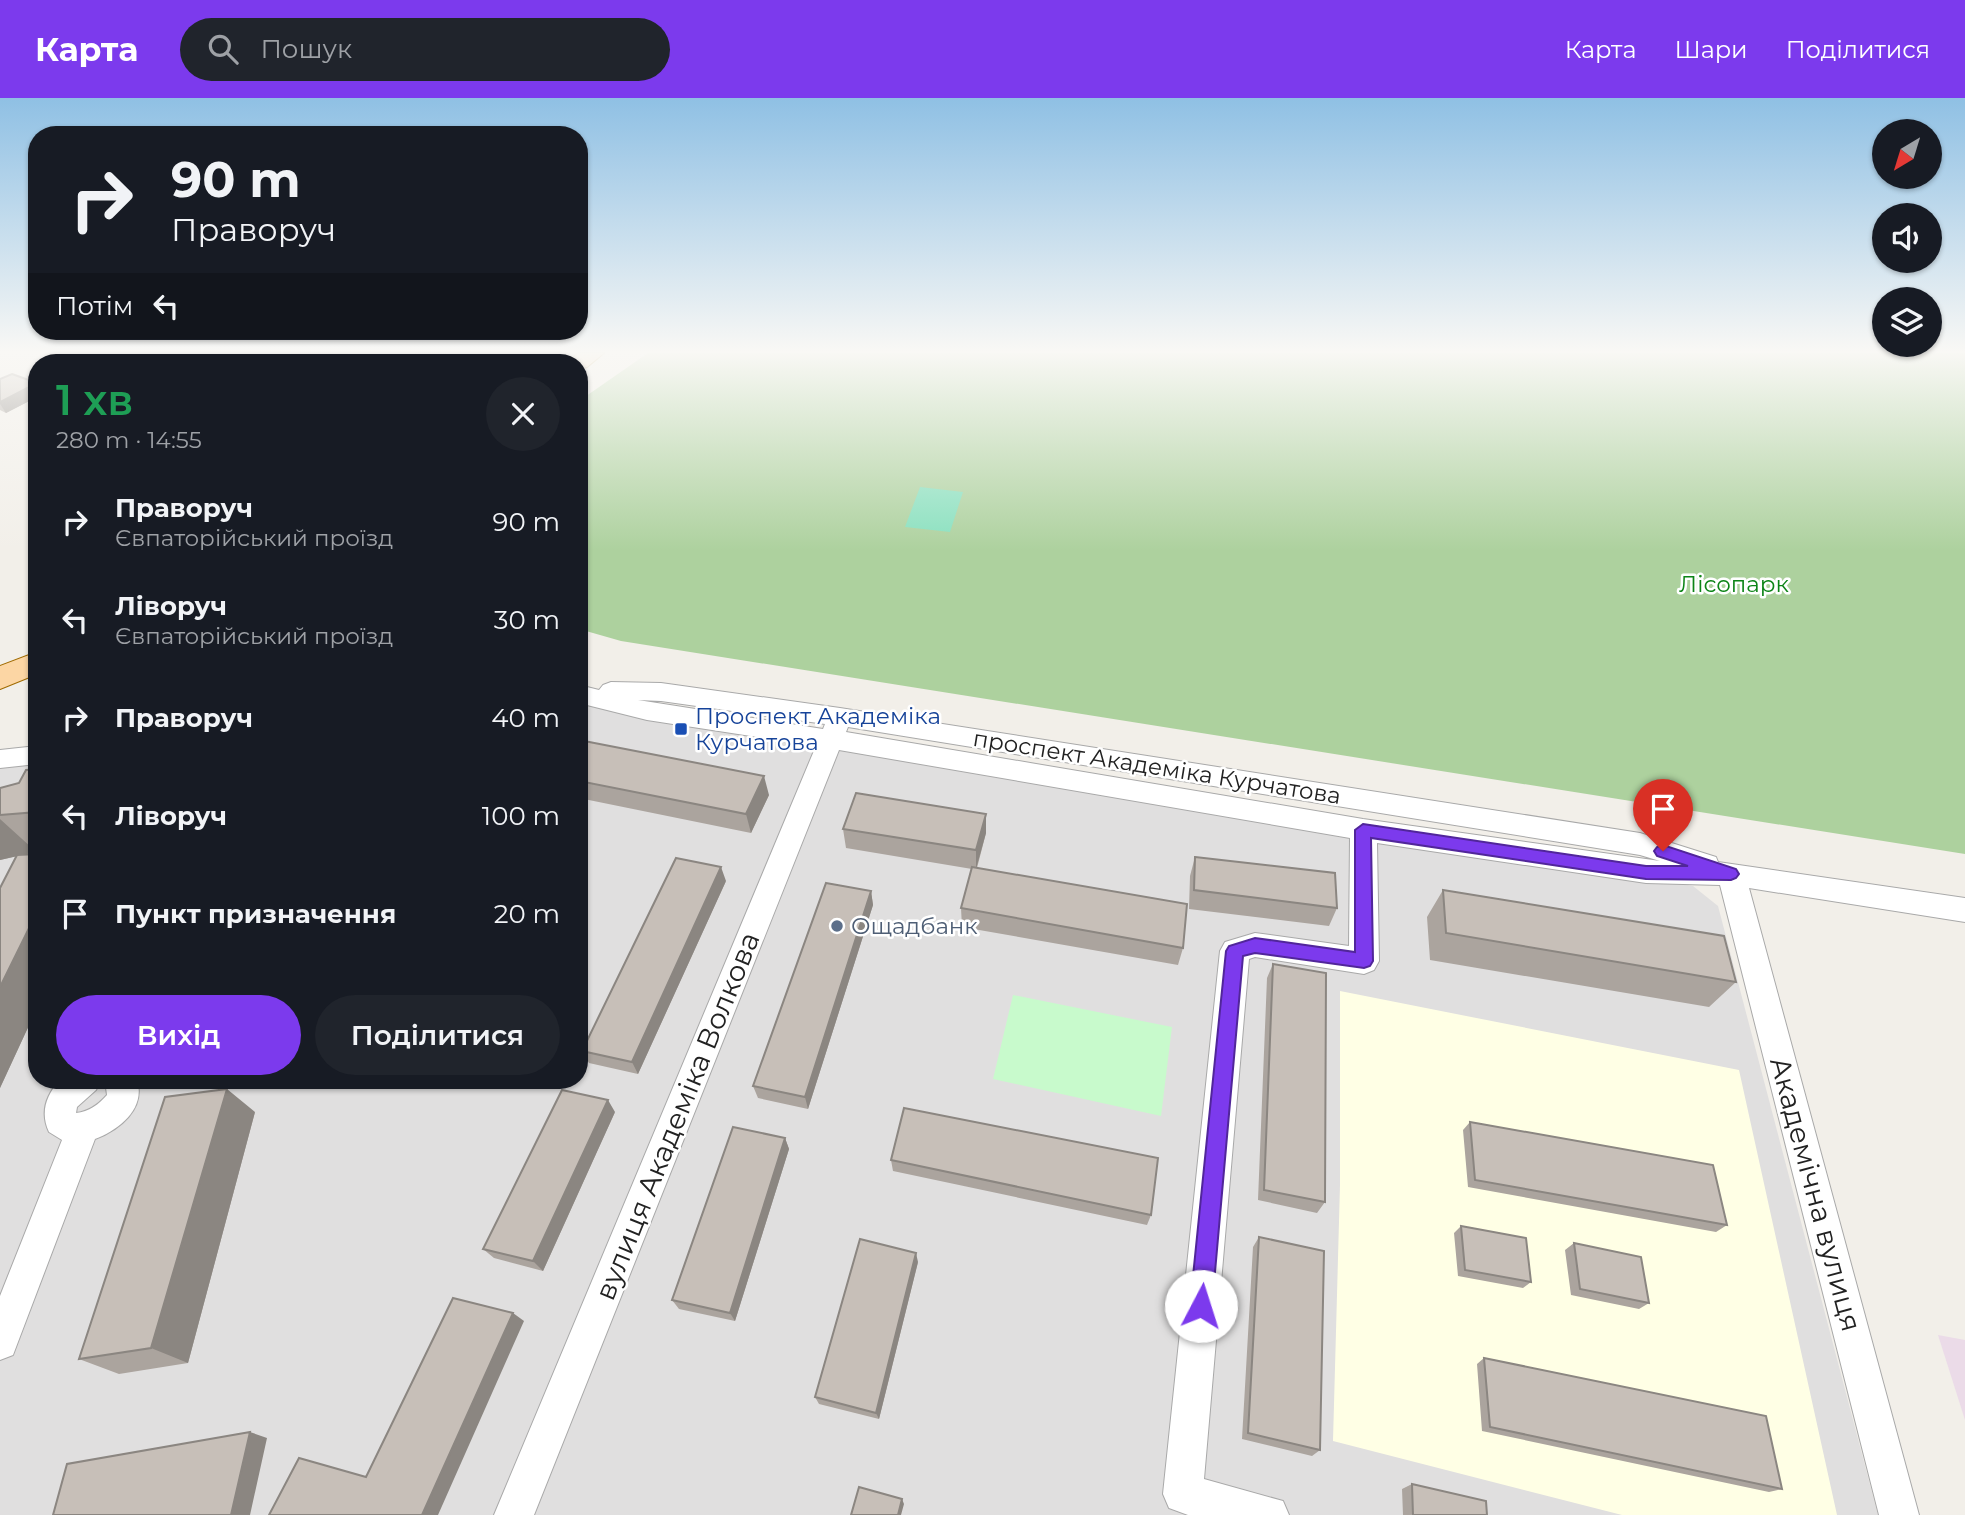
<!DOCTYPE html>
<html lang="uk">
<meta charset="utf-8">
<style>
body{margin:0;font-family:Montserrat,sans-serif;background:#20242c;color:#f1f3f6;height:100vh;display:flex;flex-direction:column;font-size:26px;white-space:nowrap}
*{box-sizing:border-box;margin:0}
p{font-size:23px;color:#9ea1a6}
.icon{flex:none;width:38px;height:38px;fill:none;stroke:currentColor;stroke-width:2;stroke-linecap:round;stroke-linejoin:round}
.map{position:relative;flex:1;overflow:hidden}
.side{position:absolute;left:28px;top:256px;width:560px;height:735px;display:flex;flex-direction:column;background:#171b24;border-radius:28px;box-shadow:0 2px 5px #0004}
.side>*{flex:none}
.banner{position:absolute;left:28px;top:28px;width:560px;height:214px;border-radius:28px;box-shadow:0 2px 5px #0004;background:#171b24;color:#f1f3f6;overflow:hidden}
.needle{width:46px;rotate:218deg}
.buttons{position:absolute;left:1872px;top:21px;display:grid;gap:14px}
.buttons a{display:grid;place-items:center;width:70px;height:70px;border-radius:50%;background:#171b24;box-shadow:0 2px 5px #0004;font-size:35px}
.pin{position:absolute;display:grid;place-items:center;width:60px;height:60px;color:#fff;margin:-72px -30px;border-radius:50% 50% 50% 0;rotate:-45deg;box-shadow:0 0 7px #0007}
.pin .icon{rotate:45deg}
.me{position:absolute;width:77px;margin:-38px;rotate:5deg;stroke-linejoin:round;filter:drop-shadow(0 0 5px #0008)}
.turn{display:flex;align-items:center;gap:24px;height:147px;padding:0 28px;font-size:32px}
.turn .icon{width:91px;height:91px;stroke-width:2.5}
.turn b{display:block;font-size:49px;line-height:60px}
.then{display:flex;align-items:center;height:66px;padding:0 28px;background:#0003;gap:14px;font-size:26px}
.round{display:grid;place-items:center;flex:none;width:74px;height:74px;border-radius:37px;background:#20242c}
.headline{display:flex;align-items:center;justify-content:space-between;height:119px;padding:0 28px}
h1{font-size:42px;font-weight:600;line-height:52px;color:#1e9e55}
.cta{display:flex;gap:14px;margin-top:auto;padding:14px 28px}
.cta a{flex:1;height:80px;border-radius:42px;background:#7c3aed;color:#fff;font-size:28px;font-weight:600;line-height:80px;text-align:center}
.cta a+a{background:#20242c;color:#f1f3f6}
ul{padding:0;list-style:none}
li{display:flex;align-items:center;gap:21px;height:98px;padding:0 28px}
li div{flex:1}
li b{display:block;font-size:26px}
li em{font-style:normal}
header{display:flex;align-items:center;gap:42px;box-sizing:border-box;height:98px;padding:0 35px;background:#7c3aed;color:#fff}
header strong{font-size:33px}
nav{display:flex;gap:38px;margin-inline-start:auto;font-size:24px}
.search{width:490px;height:63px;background:#20242c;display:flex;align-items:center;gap:18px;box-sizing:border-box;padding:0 24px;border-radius:38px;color:#9ea1a6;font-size:26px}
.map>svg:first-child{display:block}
.residential{fill:#e0dfdf}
.industrial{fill:#ebdbe8}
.education{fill:#ffffe5}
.forest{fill:#add19e}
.park{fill:#c8facc}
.pitch{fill:#88e0be}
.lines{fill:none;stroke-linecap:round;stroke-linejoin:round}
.minor-casing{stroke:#a9a9a9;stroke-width:2}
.major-casing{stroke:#a06b00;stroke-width:2}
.minor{fill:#fff;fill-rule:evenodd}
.major{fill:#fcd6a4;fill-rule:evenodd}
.wall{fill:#aba49e}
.shaded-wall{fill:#8b8681}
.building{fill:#c7bfb8;stroke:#8b8681;stroke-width:2}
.route{fill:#7c3aed;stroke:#51269a;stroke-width:2}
.transit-dot{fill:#1a4fb4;stroke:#fff;stroke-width:2.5}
.service-dot{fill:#5c6f8a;stroke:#fff;stroke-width:2.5}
.labels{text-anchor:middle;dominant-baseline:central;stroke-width:5;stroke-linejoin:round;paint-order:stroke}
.park-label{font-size:23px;fill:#0c8416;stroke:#fff}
.transit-label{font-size:23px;fill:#164399;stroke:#fff;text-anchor:start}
.street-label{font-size:23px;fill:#222;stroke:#fff}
.service-label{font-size:23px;fill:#4e5e75;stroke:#fff;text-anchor:start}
.near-street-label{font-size:28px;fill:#222;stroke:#fff}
</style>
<header>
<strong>Карта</strong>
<div class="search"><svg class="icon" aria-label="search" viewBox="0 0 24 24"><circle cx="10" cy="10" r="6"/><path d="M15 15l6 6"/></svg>Пошук</div>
<nav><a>Карта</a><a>Шари</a><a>Поділитися</a></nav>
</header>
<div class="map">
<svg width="1965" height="1417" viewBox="0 0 1965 1417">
<rect width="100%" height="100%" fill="#f2efe9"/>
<path class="residential" d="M579,602l69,16 1045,170 25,20 160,609h-1878v-748l37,-5v318h542z"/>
<path class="industrial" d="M1938,1237l27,5v80z"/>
<path class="education" d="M1340,893l399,79 98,445h-215l-289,-74 7,-256z"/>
<path class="forest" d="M648,255h1317v501l-1344,-213 -42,-12v-228z"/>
<path class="park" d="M1013,897l159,32 -11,89 -168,-37z"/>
<path class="pitch" d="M920,389l43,5 -13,40 -45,-5z"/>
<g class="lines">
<defs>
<path id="minor" d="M416,255c16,0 32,-2 44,9 -15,1 -32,2 -44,-9z
M611,584l50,1 179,25 800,125 76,24 2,5 247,36v24l-216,-34 170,627h-40l-159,-630 -74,-2 -269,-40 2,118 -5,9 -10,4 -109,-17 -6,2 -45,520 79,22 6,14h-101l-19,-7 -6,-14 57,-543 5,-9 30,-9 94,13 1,-108 -511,-88 -305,765h-40l322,-769 -169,-26 -68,-17v-18l20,5 4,-5zM638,602l23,1 164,23 -2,5zM848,629l792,128 20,6 -297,-42 -517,-87z
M37,648v18l-37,4v-18z
M60,982h41l-5,10 -19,17 -1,6c13,-1 23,-9 31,-18l-2,-15h32c9,29 -18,50 -42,59l-82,216 -13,5v-64l62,-156 -13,-8c-9,-19 -3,-37 11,-52z"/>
<path id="major" d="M578,255h26l-17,14 -8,2v-7h-11z
M37,554v22l-37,15v-23z"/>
</defs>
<use href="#minor" class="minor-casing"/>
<use href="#major" class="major-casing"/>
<use href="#minor" class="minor"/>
<use href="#major" class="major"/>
</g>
<path class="wall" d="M290,255h58l1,2 -13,7h-32l-12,-4z
M0,281l37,4v14l-31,16 -6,-3z
M579,642l190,55 -18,38 -172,-35z
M37,671v78l-5,1 -1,5 -7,2 13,-1v154l-37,80v-200l17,-32 -17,4v-72l19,-5z
M986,716v19l-9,35 206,80 -5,17 -216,-38 -1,-19 11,-39 -126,-21 -3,-19z
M1195,759l142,51 -8,18 -140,-17 1,-33z
M726,783l-88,193 -49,-11 -7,-12z
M1443,792l293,92 -27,25 -279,-47 -3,-43z
M871,793l2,14 -65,204 -50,-11 -5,-12z
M1273,866l52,238 -8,11 -59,-13 9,-222z
M255,1014l-67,251 -69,11 -40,-15z
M615,1014l-72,159 -49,-13 -11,-9z
M1470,1024l257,103 -11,7 -248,-45 -5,-57z
M785,1040l4,11 -54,172 -56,-12 -7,-9z
M891,1062l260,55 -4,10 -254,-54z
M1461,1128l70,56 -8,6 -65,-12 -4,-43z
M1259,1139l61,213 -8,6 -70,-17 11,-192z
M1574,1145l75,60 -10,6 -68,-14 -6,-45z
M918,1164l-39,157 -60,-15 -4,-7z
M1484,1260l298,131 -13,3 -287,-61 -5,-67z
M1412,1386l75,31h-84l-1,-26z"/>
<path class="shaded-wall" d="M330,255h18l1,2 -13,7h-17l-1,-2z
M37,285v14l-31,16 -6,-9v-2z
M764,678l5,19 -18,38 -5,-19z
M986,716v19l-10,36v-19z
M0,721l32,29 -1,5 -31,7z
M721,769l5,14 -88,193 -6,-12z
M871,793l2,14 -65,204 -3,-12z
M37,814v96l-37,80v-101z
M227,991l28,23 -67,251 -37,-15z
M608,1002l7,12 -72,159 -10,-10z
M785,1040l4,11 -54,172 -5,-8z
M916,1155l2,9 -39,157 -3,-6z
M513,1215l11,8 -86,194h-16z
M250,1334l17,6 -17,77h-19z
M902,1401l2,5 -3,11h-3z"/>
<path class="building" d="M300,255h30l-12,7z
M12,276l25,9 -37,19v-23z
M579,642l185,36 -18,38 -167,-33z
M37,671v43l-37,3v-27l19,-5 7,-13z
M856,695l130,21 -10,36 -133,-21z
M37,756v58l-37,75v-99l17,-33z
M1195,759l140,16 2,35 -143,-18z
M676,760l45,9 -89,195 -50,-11z
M972,769l215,37 -4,44 -222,-40z
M826,785l45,8 -66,206 -52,-11z
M1443,792l281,46 12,46 -290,-49z
M1273,866l53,9 -1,229 -61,-12z
M227,991l-76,259 -72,11 86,-262z
M562,992l46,10 -75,161 -50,-12z
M904,1010l254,50 -7,57 -260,-55z
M1470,1024l243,43 14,60 -252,-45z
M733,1029l52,11 -55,175 -58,-13z
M1461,1128l65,12 5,44 -66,-12z
M1259,1139l65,14 -4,199 -72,-17z
M860,1141l56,14 -40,160 -61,-16z
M1574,1145l67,14 8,46 -69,-14z
M453,1200l60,15 -91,202h-153l30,-57 67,19z
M1484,1260l282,58 16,73 -292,-62z
M250,1334l-19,83h-178l14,-51z
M1412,1386l74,17 1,14h-74z
M859,1389l43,12 -4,16h-47z"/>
<linearGradient id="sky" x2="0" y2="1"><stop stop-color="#8fc0e4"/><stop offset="0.56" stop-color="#f9f8f5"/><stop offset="1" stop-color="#f9f8f5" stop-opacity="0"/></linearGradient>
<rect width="1965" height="453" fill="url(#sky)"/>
<path class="route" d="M1363,726l283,42h42l-31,-10 -3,-5 3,-4 6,-2 73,24 3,5 -3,4 -5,2 -85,-1 -275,-41 2,123 -3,5 -6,2 -109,-15 -12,3 -31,350 -4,8 -7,3 -8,-3 -3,-8 36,-355 3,-5 26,-8 100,14v-122z"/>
<rect class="transit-dot" x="674" y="624" width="14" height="14" rx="3.5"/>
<circle class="service-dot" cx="837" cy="828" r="7"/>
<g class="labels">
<g class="park-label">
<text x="1734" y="486">Лісопарк</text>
</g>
<g class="transit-label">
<text x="695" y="618">Проспект Академіка<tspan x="695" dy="26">Курчатова</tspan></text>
</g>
<g class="street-label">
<text transform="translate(1157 669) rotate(9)">проспект Академіка Курчатова</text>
</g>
<g class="service-label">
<text x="851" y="828">Ощадбанк</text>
</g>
<g class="near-street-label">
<text transform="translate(677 1018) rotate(-68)">вулиця Академіка Волкова</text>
<text transform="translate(1816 1096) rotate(75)">Академічна вулиця</text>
</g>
</g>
</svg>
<div class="buttons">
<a><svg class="needle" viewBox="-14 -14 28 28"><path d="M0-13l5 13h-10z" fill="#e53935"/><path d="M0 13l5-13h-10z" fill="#9ea1a6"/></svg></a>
<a><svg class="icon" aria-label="sound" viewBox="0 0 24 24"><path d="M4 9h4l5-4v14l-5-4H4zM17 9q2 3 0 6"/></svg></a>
<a><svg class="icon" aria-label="layers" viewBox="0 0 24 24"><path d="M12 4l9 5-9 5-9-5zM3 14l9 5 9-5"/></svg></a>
</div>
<div class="pin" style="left:1663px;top:753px;background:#d93025"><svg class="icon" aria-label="arrive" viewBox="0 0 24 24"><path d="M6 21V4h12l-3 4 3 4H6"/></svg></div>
<svg class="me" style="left:1201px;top:1208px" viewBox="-20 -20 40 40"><circle r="19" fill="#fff"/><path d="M0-13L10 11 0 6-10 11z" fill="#7c3aed"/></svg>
<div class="banner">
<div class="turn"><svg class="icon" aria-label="right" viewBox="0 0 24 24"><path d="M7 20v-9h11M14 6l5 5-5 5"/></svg><div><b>90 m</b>Праворуч</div></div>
<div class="then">Потім<svg class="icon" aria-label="left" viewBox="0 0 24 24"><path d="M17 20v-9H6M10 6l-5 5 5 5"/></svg></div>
</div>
<section class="side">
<div class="headline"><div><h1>1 хв</h1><p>280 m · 14:55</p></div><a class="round"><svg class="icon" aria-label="close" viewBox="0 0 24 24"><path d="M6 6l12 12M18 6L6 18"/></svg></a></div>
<ul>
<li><svg class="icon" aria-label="right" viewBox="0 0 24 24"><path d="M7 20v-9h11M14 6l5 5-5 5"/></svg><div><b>Праворуч</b><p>Євпаторійський проїзд</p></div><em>90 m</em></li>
<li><svg class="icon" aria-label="left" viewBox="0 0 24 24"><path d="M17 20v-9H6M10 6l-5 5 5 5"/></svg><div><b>Ліворуч</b><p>Євпаторійський проїзд</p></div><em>30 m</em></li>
<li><svg class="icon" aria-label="right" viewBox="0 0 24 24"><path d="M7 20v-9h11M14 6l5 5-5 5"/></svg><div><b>Праворуч</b></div><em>40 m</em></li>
<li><svg class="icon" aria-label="left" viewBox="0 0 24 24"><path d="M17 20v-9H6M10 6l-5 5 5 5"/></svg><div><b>Ліворуч</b></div><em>100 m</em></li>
<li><svg class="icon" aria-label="arrive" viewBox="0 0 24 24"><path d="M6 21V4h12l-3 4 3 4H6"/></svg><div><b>Пункт призначення</b></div><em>20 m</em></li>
</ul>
<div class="cta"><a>Вихід</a><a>Поділитися</a></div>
</section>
</div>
